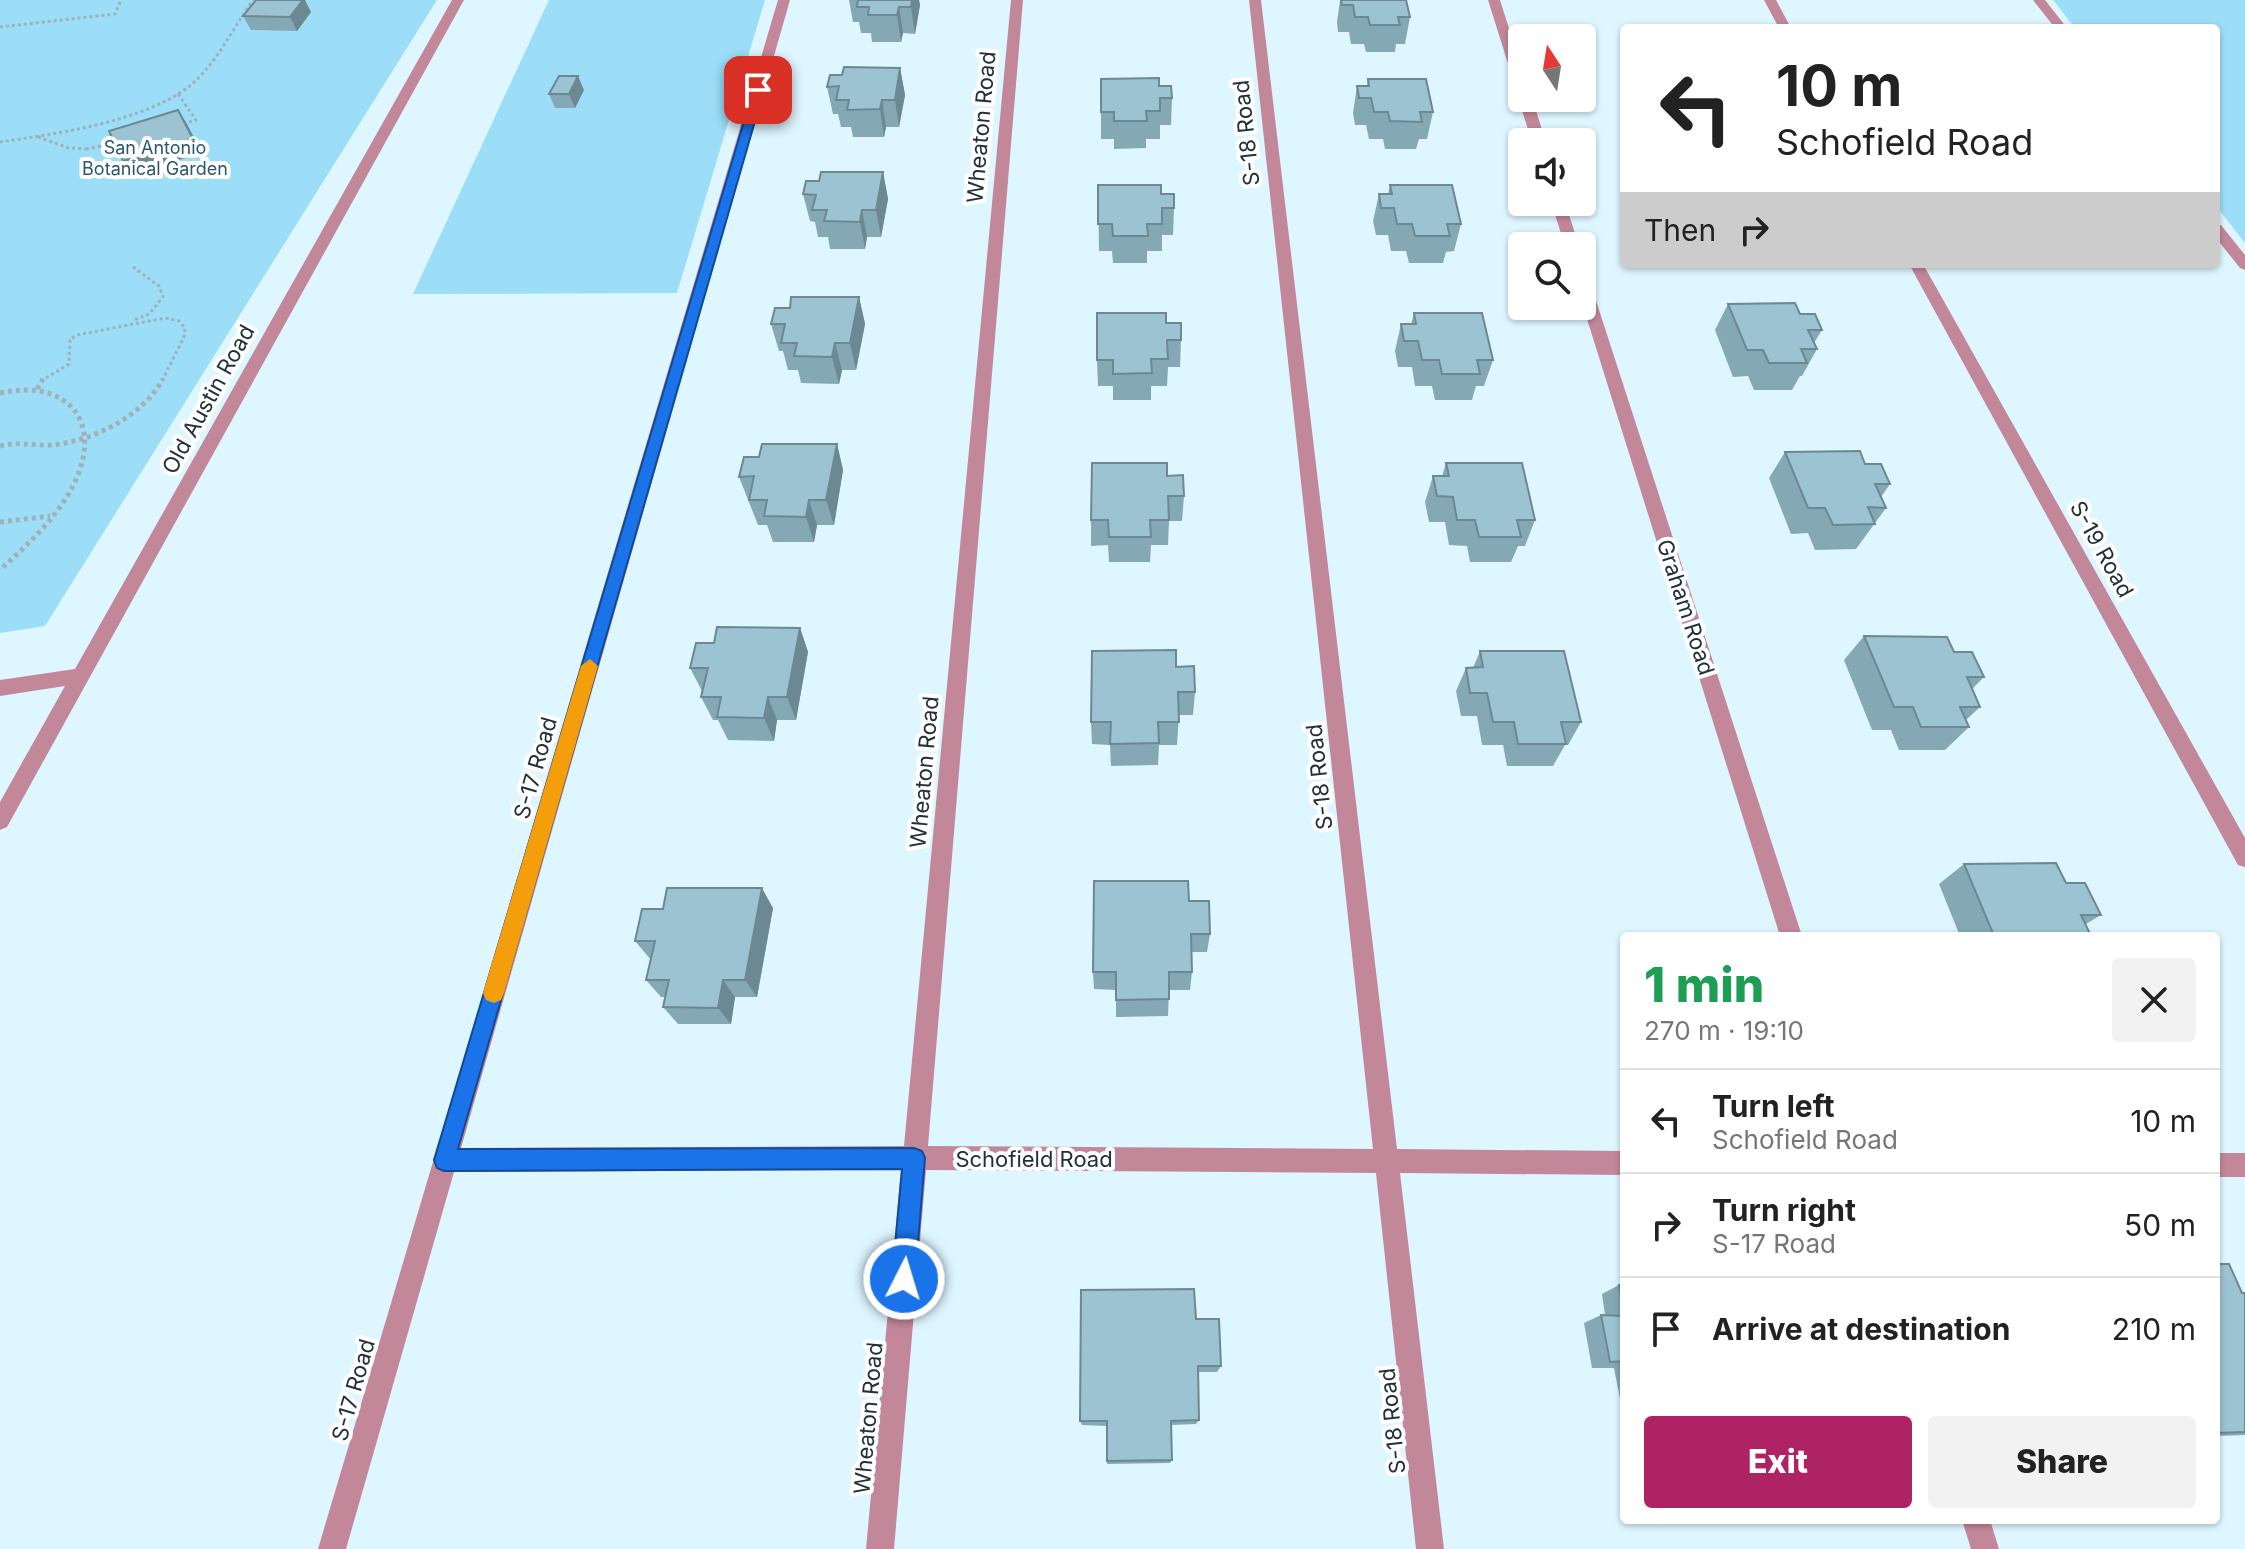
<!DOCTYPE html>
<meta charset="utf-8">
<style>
body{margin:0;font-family:Inter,sans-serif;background:#f2f2f2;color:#222;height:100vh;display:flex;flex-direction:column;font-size:30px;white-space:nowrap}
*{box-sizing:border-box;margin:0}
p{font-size:26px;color:#767676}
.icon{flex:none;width:44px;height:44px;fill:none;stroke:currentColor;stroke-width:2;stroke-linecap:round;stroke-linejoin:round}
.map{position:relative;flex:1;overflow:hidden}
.side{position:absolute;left:1620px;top:932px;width:600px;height:592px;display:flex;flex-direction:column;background:#fff;border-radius:8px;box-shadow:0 2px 6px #0004}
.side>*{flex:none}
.banner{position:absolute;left:1620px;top:24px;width:600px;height:244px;border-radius:8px;box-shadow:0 2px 6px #0004;background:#fff;color:#222;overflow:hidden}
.needle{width:52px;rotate:348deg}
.buttons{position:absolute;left:1508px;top:24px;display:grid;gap:16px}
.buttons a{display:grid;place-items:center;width:88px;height:88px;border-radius:8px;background:#fff;box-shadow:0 2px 6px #0004;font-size:40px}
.pin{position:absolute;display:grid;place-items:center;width:68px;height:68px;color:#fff;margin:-34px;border-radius:16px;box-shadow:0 4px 12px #0006}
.me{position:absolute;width:88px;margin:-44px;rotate:5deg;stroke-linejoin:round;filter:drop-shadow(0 0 6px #0008)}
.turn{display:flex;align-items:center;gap:28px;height:168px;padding:0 24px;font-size:36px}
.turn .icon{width:104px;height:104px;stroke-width:2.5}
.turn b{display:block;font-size:56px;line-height:68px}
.then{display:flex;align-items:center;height:76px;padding:0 24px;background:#0003;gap:16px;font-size:30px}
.round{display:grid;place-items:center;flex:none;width:84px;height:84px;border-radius:8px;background:#f2f2f2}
.headline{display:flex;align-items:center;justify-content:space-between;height:136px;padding:0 24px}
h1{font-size:48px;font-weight:800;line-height:60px;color:#1e9e55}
.button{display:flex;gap:16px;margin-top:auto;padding:16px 24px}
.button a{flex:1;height:92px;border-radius:8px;background:#ad2363;color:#fff;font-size:32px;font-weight:800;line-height:92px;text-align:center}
.button a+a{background:#f2f2f2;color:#222}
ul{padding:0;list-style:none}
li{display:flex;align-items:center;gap:24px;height:104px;padding:0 24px;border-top:2px solid #e0e0e0}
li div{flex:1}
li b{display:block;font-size:30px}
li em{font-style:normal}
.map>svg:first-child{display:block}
.green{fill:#9cdef7}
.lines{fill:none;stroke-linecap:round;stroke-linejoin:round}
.path-far1{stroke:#9db2ba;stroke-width:3;stroke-dasharray:3 3;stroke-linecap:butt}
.path{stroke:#9db2ba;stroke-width:5;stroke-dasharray:4 4;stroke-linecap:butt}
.minor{fill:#c3879a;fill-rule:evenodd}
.wall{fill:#85a8b5}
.shaded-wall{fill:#6c8893}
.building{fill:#9bc3d2;stroke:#6c8893;stroke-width:2}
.route{fill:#1a73e8;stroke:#114b97;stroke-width:2}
.slow{fill:#f59e0b}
.labels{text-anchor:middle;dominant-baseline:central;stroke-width:8;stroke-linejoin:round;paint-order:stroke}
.far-park-label{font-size:18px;fill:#2a5868;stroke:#fff}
.street-label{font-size:22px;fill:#223137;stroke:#fff}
</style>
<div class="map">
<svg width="2245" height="1549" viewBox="0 0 2245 1549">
<rect width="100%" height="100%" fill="#def6ff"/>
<path class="green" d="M0,0h437l-392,626 -45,7z
M549,0h216l-88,293 -264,1z
M2053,0h192v243l-29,-37v-178h-141z"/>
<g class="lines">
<path class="path-far1" d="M0,27l115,-13 6,-14
M178,94l18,26 -17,5
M38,137l31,11 17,1
M0,142c56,-8 141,-20 187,-54 28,-21 46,-60 66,-88
M86,149l34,-7
M133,267l26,19 4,11 -14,17 -15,6
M41,381l28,-17 1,-25 7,-4 88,-17 14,3 6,7 -1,9 -22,44"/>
<path class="path" d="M37,389l6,-10
M0,393c68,-15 105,29 73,93 -17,33 -46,59 -73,84
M0,446c17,-5 33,0 51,-1 42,-4 91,-28 112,-66
M0,522l50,-6"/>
<path class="minor" d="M452,0h12l-457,827 -7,3v-28l65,-116 -65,10v-16l75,-11z
M778,0h12l-329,1148 443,-2 107,-1146h12l-95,1146 445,3 -124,-1149h12l136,1149 227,2v24l-224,-2 44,376h-28l-40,-376 -450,-3 -32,379h-28l35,-379 -447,2 -108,377h-28z
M1488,0h12l22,69v24l-6,-4z
M1764,0h12l15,28h-12z
M2033,0h12l22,28h-12z
M1522,95v3h10l14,44h-14l-14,-44z
M1551,202h14l14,44h-14z
M2216,224l5,1 24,30v15l-5,-2 -24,-30z
M1909,264h14l322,574v29l-7,-2z
M1582,274l7,5 213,657h-22l-198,-633z
M2216,1153h29v24h-29z
M1962,1520h28l9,29h-28z"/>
</g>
<path class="wall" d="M849,0h70l1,5 -5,29 -12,-1 -2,9h-29l-1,-9h-10l-2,-11h-6z
M1340,0h66l4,17 -5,27h-9l-1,8h-29l-2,-8h-13l-2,-12h-11l-1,-10z
M311,12l-14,19 -46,-1 -8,-14z
M900,68l5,27 -6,32h-13l-2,10h-31l-2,-10h-10l-3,-13h-5l-6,-27 15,-12z
M1368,79l65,33 -6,27h-8l-3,10h-31l-2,-10h-14l-3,-14h-11l-2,-12 4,-27h10z
M1159,86l13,12 -1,27h-11v14h-14v9l-32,1v-10h-13v-27z
M584,90l-9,18h-20l-6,-14z
M883,172l5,27 -7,38h-14l-2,12h-35l-2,-12h-10l-3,-15 -5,-1 -7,-27 16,-13z
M1098,185l63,9 13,14 -1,27h-11v16h-15v12h-34l-1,-12h-13z
M1390,185l71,39 -7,27 -8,1 -3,11h-34l-3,-12h-15l-3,-16h-12l-3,-14 6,-27h9z
M859,297l6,27 -9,46h-14l-3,14 -38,-1 -3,-13h-10l-5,-19h-4l-8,-27 19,-16z
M1728,304l72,10 22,16 -8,13 3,6 -15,27h-2l-8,14h-38l-6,-14 -15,1 -18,-47z
M1414,313l79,47 -9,26h-8l-4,14h-37l-3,-14h-17l-3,-19h-14l-3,-16 6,-27h10z
M1166,323l15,17 -1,27h-12l-1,19h-16v14h-38v-14h-15l-1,-26z
M837,444l6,26 -9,55h-17l-3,17h-41l-6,-17h-9l-19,-48 20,-20z
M1785,452l80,12 25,20 -9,13 5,11 -30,41 -41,1 -7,-17 -17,1 -22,-56z
M1446,463l89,57 -10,26h-7l-7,16h-41l-3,-16 -18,-1 -4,-23h-16l-4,-20 8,-26h9z
M1167,476l17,20 -2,25h-13l-1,24h-17l-1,17h-41l-1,-17 -17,1v-26z
M800,628l8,24 -12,68h-19l-3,21 -46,-1 -10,-20h-5l-12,-23 1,-6 -12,-23 24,-25z
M1864,636l90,16 30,25 -12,12 8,18 -14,13 3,7 -24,23h-46l-8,-20h-19l-28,-70z
M1480,651l101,71 -13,23h-3l-12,21h-46l-4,-21h-21l-5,-29h-16l-5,-25 10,-23h7z
M1176,667l19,25 -2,23h-14l-2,30h-18l-1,20 -47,1 -1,-21 -18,-1 -1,-22z
M1964,864l102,19 35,32 -15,9 5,12h-131l-21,-52z
M1189,901l21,33 -3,18h-16l1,20 -2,18h-21l-1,26 -52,1v-27l-22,-1 -1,-17z
M773,908l-16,89h-22l-4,27h-53l-15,-17 3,-10h-5l-15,-17 5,-20 -16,-19z
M2216,1264l26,29h3v142l-29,1z
M1619,1285h5v134l-10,-51h-22l-8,-45 17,-8h4l-3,-21z
M1196,1319l25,47 -4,6h-19l1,48 -3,4 -25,1 1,35 -2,3 -63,1v-38l-25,-1 -2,-4z"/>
<path class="shaded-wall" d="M303,0h2l6,12 -14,19 -7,-14z
M912,0h7l1,5 -5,29 -4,-27z
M899,7l4,26 -2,9 -4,-27z
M900,68l5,27 -6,32 -4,-27z
M578,76l6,14 -9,18 -6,-14z
M882,100l4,27 -2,10 -4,-28z
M178,110l9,14 15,29 -69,21 -10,-13z
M883,172l5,27 -7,38 -5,-27z
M862,210l5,27 -2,12 -5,-27z
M859,297l6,27 -9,46 -6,-27z
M835,343l7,27 -3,14 -7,-27z
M837,444l6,26 -9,55 -8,-25z
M809,500l8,25 -3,17 -8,-25z
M800,628l8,24 -12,68 -9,-23z
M768,697l9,23 -3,21 -10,-23z
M762,888l11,20 -16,89 -12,-17z
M723,980l12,17 -4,27 -13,-16z"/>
<path class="building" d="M256,0h47l-13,17 -47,-1z
M858,0h54l-1,7h-12l-2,8h-29l1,-8h-12z
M1341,0h65l4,17h-12l2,8h-30l-2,-8h-13l-2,-12h-11z
M844,67l56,1 -5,32h-13l-2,9 -33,1 2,-10h-13l3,-14 -12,1 3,-12h12z
M559,76h19l-9,18h-20z
M1159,78v8h12l1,12h-12v13h-14l1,10h-33v-9h-13v-33z
M1368,79h58l7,33h-13l2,10 -32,-1 -2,-9h-14l-3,-14h-12l-2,-12h12z
M178,110l15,29 -70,22 -14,-30z
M821,172h62l-7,38h-14l-2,12 -36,-1 3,-11h-15l4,-15 -13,-1 3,-13h13z
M1098,185h63v9h13v14h-12v16h-15l1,12h-35l-1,-12h-14z
M1390,185h62l9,39h-14l3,12h-35l-3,-12h-15l-3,-16h-13l-2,-14h13z
M791,297h68l-9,46h-15l-3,14 -38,-1 3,-13h-16l4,-19h-14l4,-16h15z
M1795,303l5,11h15l7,16h-14l9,19h-16l6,14h-38l-6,-13h-16l-19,-46z
M1097,313h69v10h15v17h-14l1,19h-17l1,14 -39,1v-14h-16z
M1414,313h68l11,47h-16l3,14h-38l-3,-14h-17l-4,-19h-14l-3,-17h15z
M762,444h75l-11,56h-17l-3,17 -42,-1 3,-16h-18l5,-24 -15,1 5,-20h15z
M1860,451l5,13h16l9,20h-15l11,24 -18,-1 7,17 -42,1 -8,-17h-17l-23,-56z
M1092,463h75v13l16,-1 1,21h-16l1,24h-19l1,17h-42l-1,-17h-17z
M1446,463h76l13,57h-18l4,17h-42l-4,-17h-18l-4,-23 -16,-1 -4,-20h16z
M717,627l83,1 -13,69h-19l-4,21 -47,-1 4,-20h-20l7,-29h-18l6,-25h18z
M1864,636l83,1 7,15h18l12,25h-17l13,30h-20l9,20h-48l-8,-20h-19z
M1176,650v17l18,-1 1,26h-17l1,30h-21l1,21 -49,1 1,-22h-20l1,-71z
M1480,651h84l17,71h-20l5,22h-48l-4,-22h-21l-6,-29h-17l-4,-25 17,-1z
M2056,863l10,20h19l16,32h-20l10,21h-97l-30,-72z
M1094,881h94l1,20h20l1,33h-19l1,38h-23v27l-53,1v-28h-23z
M667,888h95l-17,92h-22l-5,28 -55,-1 6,-27h-23l9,-39h-20l7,-32h21z
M2216,1264h13l13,29h3v139l-29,1z
M1619,1285h5v24z
M1194,1289l2,30h23l2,47h-23l1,54 -28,1 1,39 -65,1v-40h-27l1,-131z
M1601,1315l23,1v45l-14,1z"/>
<path class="route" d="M754,88l10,2 -306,1059 456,-1 8,3 3,7 -10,121 -3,8 -8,3 -8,-3 -4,-8 10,-110 -458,2 -7,-3 -3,-8z"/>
<path class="slow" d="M590,659l8,7 -94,327 -3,7 -7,3 -8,-3 -3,-7 98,-327z"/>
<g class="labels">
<g class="far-park-label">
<text x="155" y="147">San Antonio<tspan x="155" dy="21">Botanical Garden</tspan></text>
</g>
<g class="street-label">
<text transform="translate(981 127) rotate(-85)">Wheaton Road</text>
<text transform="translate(1246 133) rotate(-96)">S-18 Road</text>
<text transform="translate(208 399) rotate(-61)">Old Austin Road</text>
<text transform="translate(2102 549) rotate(61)">S-19 Road</text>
<text transform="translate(1686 607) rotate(72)">Graham Road</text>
<text transform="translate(535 768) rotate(-74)">S-17 Road</text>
<text transform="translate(924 772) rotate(-85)">Wheaton Road</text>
<text transform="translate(1319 777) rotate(-96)">S-18 Road</text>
<text x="1034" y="1159">Schofield Road</text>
<text transform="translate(353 1390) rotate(-74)">S-17 Road</text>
<text transform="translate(868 1418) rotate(-85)">Wheaton Road</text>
<text transform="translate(1392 1421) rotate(-96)">S-18 Road</text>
</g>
</g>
</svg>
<div class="buttons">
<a><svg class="needle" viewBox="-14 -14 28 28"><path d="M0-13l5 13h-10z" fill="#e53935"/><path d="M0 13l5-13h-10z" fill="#767676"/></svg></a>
<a><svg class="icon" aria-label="sound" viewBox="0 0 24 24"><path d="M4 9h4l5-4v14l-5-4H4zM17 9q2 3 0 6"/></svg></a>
<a><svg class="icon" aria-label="search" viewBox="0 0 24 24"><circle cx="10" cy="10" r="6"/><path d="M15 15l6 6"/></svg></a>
</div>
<div class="pin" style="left:758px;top:90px;background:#d93025"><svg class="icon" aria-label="arrive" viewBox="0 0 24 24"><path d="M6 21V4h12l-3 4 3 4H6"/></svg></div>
<svg class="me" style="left:904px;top:1279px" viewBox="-20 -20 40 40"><circle r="17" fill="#1a73e8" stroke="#fff" stroke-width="3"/><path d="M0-11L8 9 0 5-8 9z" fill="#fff"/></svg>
<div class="banner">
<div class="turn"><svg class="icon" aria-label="left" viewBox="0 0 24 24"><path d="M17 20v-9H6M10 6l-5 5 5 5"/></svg><div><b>10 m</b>Schofield Road</div></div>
<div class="then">Then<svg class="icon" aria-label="right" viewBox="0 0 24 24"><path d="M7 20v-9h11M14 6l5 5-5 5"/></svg></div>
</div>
<section class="side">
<div class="headline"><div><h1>1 min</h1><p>270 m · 19:10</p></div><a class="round"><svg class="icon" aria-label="close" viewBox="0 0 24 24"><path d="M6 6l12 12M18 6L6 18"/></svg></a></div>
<ul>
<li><svg class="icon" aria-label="left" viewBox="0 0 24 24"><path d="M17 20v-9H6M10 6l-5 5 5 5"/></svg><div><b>Turn left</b><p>Schofield Road</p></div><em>10 m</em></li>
<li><svg class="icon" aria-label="right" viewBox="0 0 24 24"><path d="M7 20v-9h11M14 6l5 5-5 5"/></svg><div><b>Turn right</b><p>S-17 Road</p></div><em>50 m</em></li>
<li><svg class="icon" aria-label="arrive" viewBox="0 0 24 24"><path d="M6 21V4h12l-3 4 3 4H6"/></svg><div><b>Arrive at destination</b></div><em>210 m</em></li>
</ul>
<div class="button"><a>Exit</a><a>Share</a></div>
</section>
</div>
